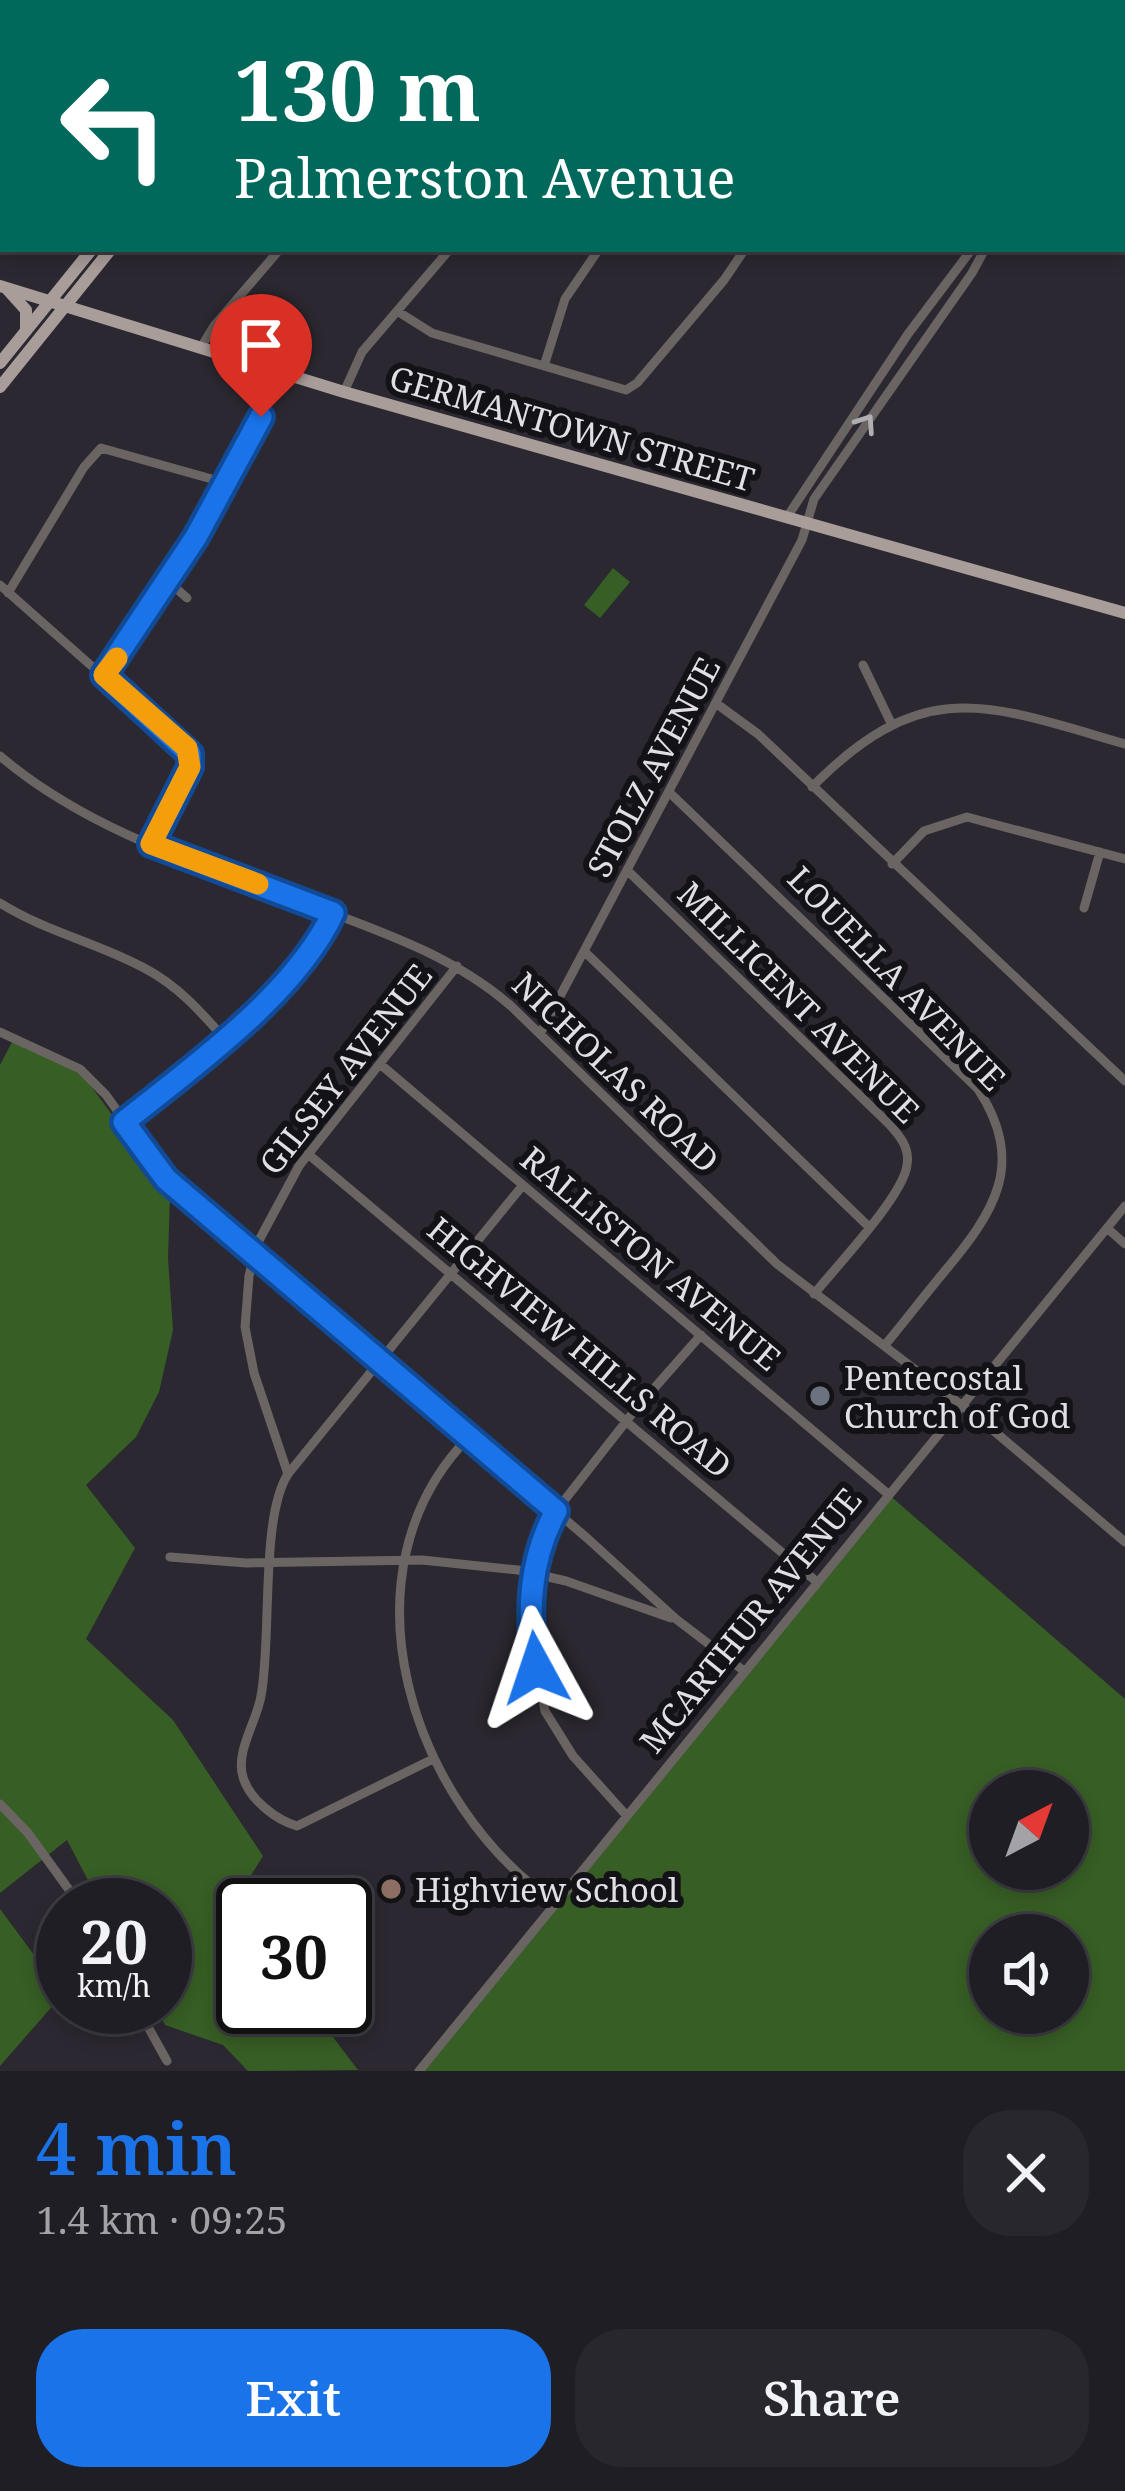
<!DOCTYPE html>
<meta charset="utf-8">
<style>
body{margin:0;font-family:"Noto Serif",serif;background:#28272d;color:#f1f3f6;height:100vh;display:flex;flex-direction:column;font-size:45px;white-space:nowrap}
*{box-sizing:border-box;margin:0}
p{font-size:39px;color:#a2a2a7}
.icon{flex:none;width:66px;height:66px;fill:none;stroke:currentColor;stroke-width:2;stroke-linecap:round;stroke-linejoin:round}
.map{position:relative;height:2071px;overflow:hidden}
.details{display:flex;flex-direction:column;background:#201e25;flex:1}
.details>*{flex:none}
.banner{position:absolute;left:0px;top:0px;width:1125px;height:252px;box-shadow:0 6px 18px #0003,0 0 0 3px #3d3c42;background:#00695c;color:#fff;overflow:hidden}
.needle{width:78px;rotate:41deg}
.controls{position:absolute;left:969px;top:1770px;display:grid;gap:24px}
.controls a{display:grid;place-items:center;width:120px;height:120px;border-radius:50%;background:#201e25;box-shadow:0 6px 18px #0003,0 0 0 3px #3d3c42;font-size:60px}
.speed{position:absolute;left:36px;top:1878px;display:flex;gap:24px;font-size:60px;font-weight:700;text-align:center}
.speed>*{display:grid;place-content:center;width:156px;height:156px;border-radius:50%;background:#201e25;box-shadow:0 6px 18px #0003,0 0 0 3px #3d3c42;line-height:1}
.speed small{font-size:30px;font-weight:400}
.speed .limit{border:6px solid #111;border-radius:18px;background:#fff;color:#111}
.pin{position:absolute;display:grid;place-items:center;width:102px;height:102px;color:#fff;margin:-123px -51px;border-radius:50% 50% 50% 0;rotate:-45deg;box-shadow:0 0 12px #0007}
.pin .icon{rotate:45deg}
.me{position:absolute;width:132px;margin:-66px;rotate:355deg;stroke-linejoin:round;filter:drop-shadow(0 0 9px #0008)}
.turn{display:flex;align-items:center;gap:42px;height:252px;padding:0 36px;font-size:54px}
.turn .icon{width:156px;height:156px;stroke-width:2.5}
.turn b{display:block;font-size:84px;line-height:102px}
.round{display:grid;place-items:center;flex:none;width:126px;height:126px;border-radius:48px;background:#28272d}
.headline{display:flex;align-items:center;justify-content:space-between;height:204px;padding:0 36px}
h1{font-size:72px;font-weight:600;line-height:90px;color:#1a73e8}
.button{display:flex;gap:24px;margin-top:auto;padding:24px 36px}
.button a{flex:1;height:138px;border-radius:48px;background:#1a73e8;color:#fff;font-size:48px;font-weight:600;line-height:138px;text-align:center}
.button a+a{background:#28272d;color:#f1f3f6}
.map>svg:first-child{display:block}
.green{fill:#375e24;fill-rule:evenodd}
.lines{fill:none;stroke-linecap:round;stroke-linejoin:round}
.minor{stroke:#6a6462;stroke-width:9}
.major{stroke:#a99d9a;stroke-width:12}
.oneway{stroke:#b1aeb1}
.route-casing{stroke:#114b97;stroke-width:30}
.route{stroke:#1a73e8;stroke-width:21}
.slow{stroke:#f59e0b;stroke-width:21}
.worship-dot{fill:#6b7280;stroke:#131216;stroke-width:4.5}
.education-dot{fill:#8d6e63;stroke:#131216;stroke-width:4.5}
.labels{text-anchor:middle;dominant-baseline:central;stroke-width:12;stroke-linejoin:round;paint-order:stroke}
.street-label{font-size:33px;fill:#e1dfe5;stroke:#131216}
.poi-label{font-size:33px;fill:#e1dfe5;stroke:#131216;text-anchor:start}
</style>
<div class="map">
<svg width="1125" height="2071" viewBox="0 0 1125 2071">
<rect width="100%" height="100%" fill="#2b2831"/>
<path class="green" d="M613,568l17,14 -30,36 -16,-13z
M12,1042l60,26 16,14 82,112 -2,64 5,72 -14,62 -23,45 -50,48 49,63 -49,91 87,81 90,136 -36,58 16,16v77h67l48,63 -110,1 -25,-26 -58,-20 -9,-18h9v-102h-64l-34,-65 -67,53v-828z
M888,1494l237,205v372h-706zM990,1791h78v78h-78zM990,1935h78v78h-78z
M0,1909l63,85 -63,72z"/>
<g class="lines">
<path class="minor" d="M528,0l4,3
M814,0l4,3
M1021,0l3,3
M490,3l2,-3
M660,3l2,-3
M842,3l2,-3
M1122,90l3,3
M397,311l35,22 194,57 11,-7 87,-103 21,-31
M200,349l14,-23 66,-77
M544,366l21,-67 34,-50
M344,392l18,-40 88,-103
M787,517l121,-183 64,-85
M169,582l18,16
M0,585l191,169 -1,14 -39,75
M8,593l76,-126 17,-19 125,35
M863,665l28,58
M104,675l93,-138 86,-164
M717,704l41,30 367,347
M0,756c94,80 218,114 332,157 64,24 126,47 179,93l266,258 204,156 144,122
M812,787c112,-113 175,-83 313,-43
M670,793l308,296c49,75 16,123 -34,183 -20,24 -39,49 -59,73
M892,864l32,-33 43,-14 158,42
M628,871l261,253c11,12 21,24 18,41 -3,30 -71,102 -93,129
M0,903c46,29 99,40 146,66 32,17 54,42 78,69
M1084,908l16,-56
M585,952l283,274
M0,1032l80,37 26,26 60,84 421,359 89,81 68,52
M540,1034l262,-494 12,-41 158,-226 13,-24
M380,1064l508,430
M124,1122l161,-136 24,-30 24,-43
M308,1154l509,428
M1107,1228l18,16
M469,1437c-134,136 -57,369 87,466
M288,1474l-34,-101 -9,-46 4,-51 8,-32 42,-78 158,-200
M170,1557l76,6 176,-3 96,10 48,11 105,37
M433,1759l-136,67c-21,-6 -48,-27 -54,-49 -8,-25 14,-56 18,-81 11,-56 -1,-179 27,-222l235,-289
M0,1804l28,29 52,72
M626,1815l-53,-59 -28,-45 -12,-60v-78l23,-62 79,-101 66,-75
M137,2007l30,54
M419,2071l706,-865"/>
<path class="major" d="M294,3l2,-3
M312,3l3,-3
M0,286l344,106 781,221
M7,289l19,21v21
M0,363l92,-114
M0,387l111,-138"/>
</g>
<defs><path id="oneway-chevron" d="M-2-3.5L2.5 0L-2 3.5" fill="none" stroke-width="1.6" stroke-linecap="round" stroke-linejoin="round" transform="scale(3)"/></defs>
<use class="oneway" href="#oneway-chevron" transform="translate(866 423) rotate(-56)"/>
<g class="lines">
<defs>
<path id="route" d="M261,417l-65,120 -92,138 86,79v13l-39,77 182,69c-38,81 -139,153 -209,209l42,57 390,332c-27,50 -29,102 -20,157"/>
</defs>
<use href="#route" class="route-casing"/>
<use href="#route" class="route"/>
<path class="slow" d="M117,658l-13,17 83,73 3,19 -39,77 107,40"/>
</g>
<circle class="worship-dot" cx="820" cy="1396" r="12"/>
<circle class="education-dot" cx="391" cy="1889" r="12"/>
<g class="labels">
<g class="street-label">
<text transform="translate(572 428) rotate(16)">GERMANTOWN STREET</text>
<text transform="translate(653 767) rotate(-62)">STOLZ AVENUE</text>
<text transform="translate(897 978) rotate(46)">LOUELLA AVENUE</text>
<text transform="translate(799 1002) rotate(45)">MILLICENT AVENUE</text>
<text transform="translate(345 1069) rotate(-52)">GILSEY AVENUE</text>
<text transform="translate(616 1072) rotate(44)">NICHOLAS ROAD</text>
<text transform="translate(651 1258) rotate(40)">RALLISTON AVENUE</text>
<text transform="translate(580 1347) rotate(40)">HIGHVIEW HILLS ROAD</text>
<text transform="translate(750 1620) rotate(-51)">MCARTHUR AVENUE</text>
</g>
<g class="poi-label">
<text x="844" y="1377">Pentecostal<tspan x="844" dy="38">Church of God</tspan></text>
<text x="415" y="1889">Highview School</text>
</g>
</g>
</svg>
<div class="controls">
<a><svg class="needle" viewBox="-14 -14 28 28"><path d="M0-13l5 13h-10z" fill="#e53935"/><path d="M0 13l5-13h-10z" fill="#a2a2a7"/></svg></a>
<a><svg class="icon" aria-label="sound" viewBox="0 0 24 24"><path d="M4 9h4l5-4v14l-5-4H4zM17 9q2 3 0 6"/></svg></a>
</div>
<div class="speed"><div>20<small>km/h</small></div><div class="limit">30</div></div>
<div class="pin" style="left:261px;top:417px;background:#d93025"><svg class="icon" aria-label="arrive" viewBox="0 0 24 24"><path d="M6 21V4h12l-3 4 3 4H6"/></svg></div>
<svg class="me" style="left:536px;top:1668px" viewBox="-20 -20 40 40"><path d="M0-17L14 15 0 8-14 15z" fill="#1a73e8" stroke="#fff" stroke-width="4"/></svg>
<div class="banner">
<div class="turn"><svg class="icon" aria-label="left" viewBox="0 0 24 24"><path d="M17 20v-9H6M10 6l-5 5 5 5"/></svg><div><b>130 m</b>Palmerston Avenue</div></div>
</div>
</div>
<section class="details">
<div class="headline"><div><h1>4 min</h1><p>1.4 km · 09:25</p></div><a class="round"><svg class="icon" aria-label="close" viewBox="0 0 24 24"><path d="M6 6l12 12M18 6L6 18"/></svg></a></div>
<div class="button"><a>Exit</a><a>Share</a></div>
</section>
